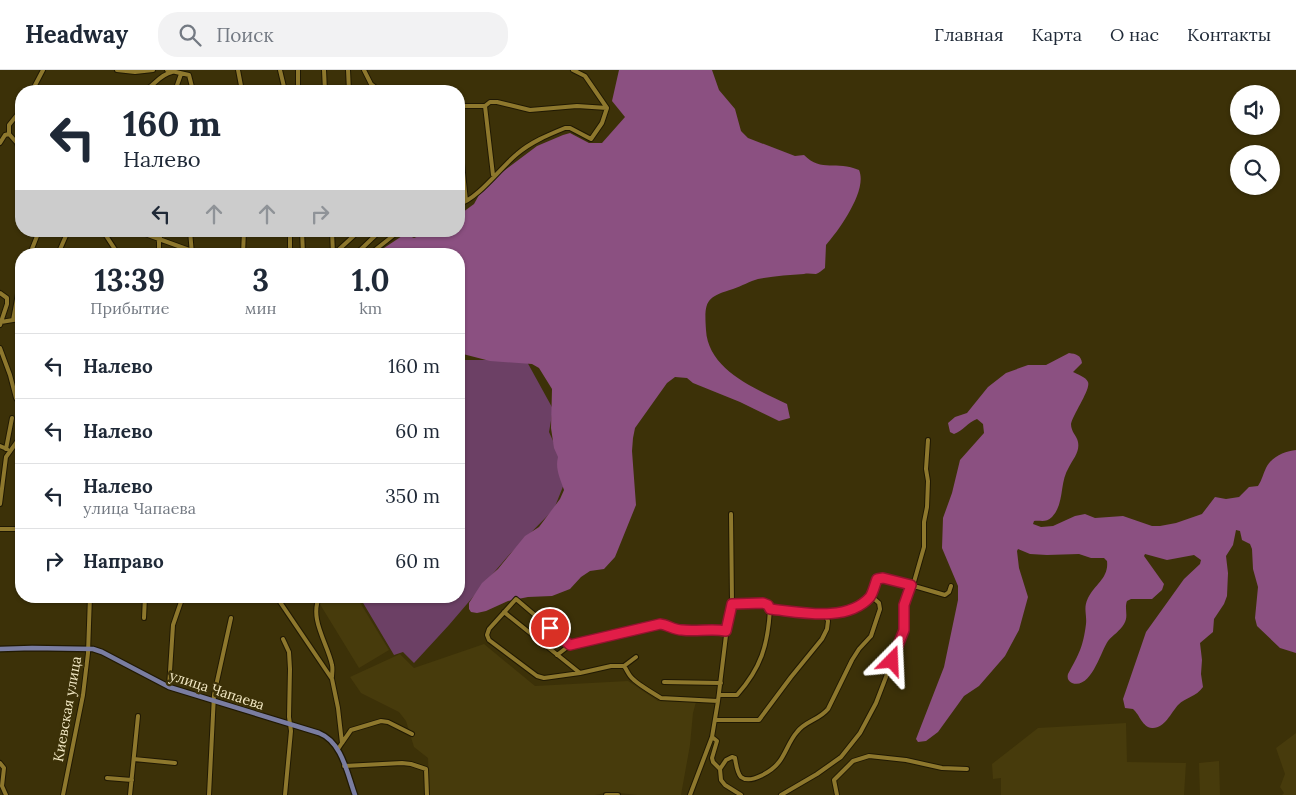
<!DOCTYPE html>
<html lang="ru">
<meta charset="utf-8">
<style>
body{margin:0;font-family:Lora,serif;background:#f2f2f3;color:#1f2937;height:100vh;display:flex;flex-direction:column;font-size:19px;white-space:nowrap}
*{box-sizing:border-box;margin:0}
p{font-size:16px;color:#747a83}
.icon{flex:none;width:28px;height:28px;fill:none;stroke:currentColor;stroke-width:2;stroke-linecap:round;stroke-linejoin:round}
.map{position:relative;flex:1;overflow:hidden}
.sheet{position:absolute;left:15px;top:178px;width:450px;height:355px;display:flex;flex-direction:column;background:#fff;border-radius:20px;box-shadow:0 1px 4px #0004}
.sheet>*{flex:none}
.top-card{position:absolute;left:15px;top:15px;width:450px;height:152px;border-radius:20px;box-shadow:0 1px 4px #0004;background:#fff;color:#1f2937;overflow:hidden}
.fabs{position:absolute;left:1230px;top:15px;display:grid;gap:10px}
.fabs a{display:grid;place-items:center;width:50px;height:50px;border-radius:50%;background:#fff;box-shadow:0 1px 4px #0004;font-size:25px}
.pin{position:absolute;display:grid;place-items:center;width:42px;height:42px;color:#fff;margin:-21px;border:2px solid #fff;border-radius:50%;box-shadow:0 1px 5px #0007}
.me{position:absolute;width:55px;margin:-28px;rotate:21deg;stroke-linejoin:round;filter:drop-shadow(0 0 4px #0008)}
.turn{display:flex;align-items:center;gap:18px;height:105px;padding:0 25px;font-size:22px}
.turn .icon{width:65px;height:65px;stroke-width:2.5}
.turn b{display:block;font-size:35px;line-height:42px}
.lanes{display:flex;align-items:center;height:48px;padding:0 25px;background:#0003;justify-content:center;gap:25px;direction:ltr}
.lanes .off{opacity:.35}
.eta{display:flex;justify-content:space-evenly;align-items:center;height:85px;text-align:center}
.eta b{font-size:30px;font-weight:700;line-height:35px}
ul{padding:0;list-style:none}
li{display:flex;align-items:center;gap:15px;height:65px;padding:0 25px;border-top:1px solid #e0e1e3}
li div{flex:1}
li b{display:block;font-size:19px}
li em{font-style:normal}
header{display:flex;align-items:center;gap:30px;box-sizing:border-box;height:70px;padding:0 25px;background:#fff;border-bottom:1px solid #e0e1e3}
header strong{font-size:24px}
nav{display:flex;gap:28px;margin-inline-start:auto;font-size:18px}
.search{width:350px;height:45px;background:#f2f2f3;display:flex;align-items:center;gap:12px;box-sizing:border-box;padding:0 18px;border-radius:20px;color:#747a83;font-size:19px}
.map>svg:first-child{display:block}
.built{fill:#473b0c}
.green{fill:#6c4065}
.forest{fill:#8b5081}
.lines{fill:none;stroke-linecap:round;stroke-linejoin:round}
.minor-casing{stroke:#201903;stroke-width:6}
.major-casing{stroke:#201903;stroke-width:7}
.minor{stroke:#8e782d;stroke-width:4}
.major{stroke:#7a7da1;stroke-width:4.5}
.route-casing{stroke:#92132f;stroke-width:12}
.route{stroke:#e11d48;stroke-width:9}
.labels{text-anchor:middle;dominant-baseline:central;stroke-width:5;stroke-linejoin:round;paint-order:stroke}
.street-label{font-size:14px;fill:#f4eac6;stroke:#3c3108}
</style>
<header>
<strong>Headway</strong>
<div class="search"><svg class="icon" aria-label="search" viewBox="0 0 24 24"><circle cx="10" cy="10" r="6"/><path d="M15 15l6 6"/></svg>Поиск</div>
<nav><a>Главная</a><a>Карта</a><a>О нас</a><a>Контакты</a></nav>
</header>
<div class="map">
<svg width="1296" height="725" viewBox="0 0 1296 725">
<rect width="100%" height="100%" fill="#3c3108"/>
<path class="built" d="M325,526h31l33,54 -30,18 -41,-67z
M484,574l51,42 93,-5 30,20 38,1 -3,11 -3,32 -9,50h-44l-26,-3 -16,3h-166l-1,-37 -14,-11 -8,-26 -7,-9 -38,-19 -11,-16 50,-23 14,14z
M1126,653l1,39 59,1 -2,32h-183v-17l-8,1 -1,-15 46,-36z
M1296,663v62h-14l2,-2 -4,-6 5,-13 -9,-26z
M1219,691l1,34h-20l-1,-32z"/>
<path class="green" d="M459,290h67l27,49 -4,23 19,42 -14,35 -46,47 -59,69 -35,38 -11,-11 -9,3 -35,-59h100z"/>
<path class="forest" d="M619,0h93l7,20 16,19 6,22 7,7 47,18 9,-1c18,18 32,5 55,15 9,20 -20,60 -33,75l-1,23c-3,2 -6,5 -9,6 -4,0 -8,-1 -12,0 -15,1 -30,2 -46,5 -8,2 -16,7 -25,10 -27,8 -29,12 -27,41 2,40 50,59 81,74l3,14 -11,3 -39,-19 -47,-19 -6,-5 -12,-1 -8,6 -32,45 -2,10 -1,13 4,54 -21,52 -11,12 -14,2 -9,6 -11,12 -18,7 -24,1 -20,4 -22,10 -9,2 -6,-1 -2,-3v-6l13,-20 16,-14 27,-33 14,-9 21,-28 4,-9c-4,-12 -9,-21 -6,-33l-4,-9 -3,-20 1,-39 -13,-21 -7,-4 -42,-3 -31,-8v-99h-84l30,-20 9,4 17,-7h28v-16l15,-11 5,-9 18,-19 40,-30 26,-11 7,-2 19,10h13l23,-26 -13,-16z
M1069,283c7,1 12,2 13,10l-9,9c4,2 13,5 15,10 3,7 -15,32 -17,42 0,8 6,12 7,18 2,10 -5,17 -9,25 -10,16 -4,36 -17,50 -6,6 -11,3 -18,4l-1,3 8,3 12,-1 22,-10 10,-2 10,4 28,-2 29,10h8l16,-3 26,-9 13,-17 11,2 13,-2 10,-10 9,-1c4,-6 5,-12 8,-18 5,-11 19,-17 30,-18v203l-16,-5 -23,-22 -2,-8 3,-31 -5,-18 -1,-20 -2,-5 -8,-4 -2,-9 -4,-1 -3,15 -7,11 2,17 -1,23 -3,8 -10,15 -1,13 -13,11 2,17 -1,14 2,13c-7,10 -17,10 -25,18 -7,8 -14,24 -26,23 -10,-1 -12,-13 -19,-19l-8,-1 -2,-9 23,-67 38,-53 16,-15 1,-4 -7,-5 -27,5 -22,-6 -1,2 20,28 -2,6 -10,9h-21l-4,2c-3,8 2,15 -3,23 -4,7 -11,11 -16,17 -7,10 -17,49 -36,42 -4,-2 -5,-5 -4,-9 11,-20 15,-27 18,-50 1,-10 -3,-16 2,-26 7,-14 21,-20 19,-37l-3,-3h-13l-12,-4 -32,1 -17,-1 -12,-5 -1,2 2,17 9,29 -9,33 -14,26 -26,30 -15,10 -26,36 -12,9 -8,1 -2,-3 28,-72 14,-67v-14l-16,-38 1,-30 9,-25 8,-33 24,-27 -1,-9 -6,-5c-9,3 -14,12 -23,15l-4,-2 -2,-9 7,-6 12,-4 21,-26 18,-14 22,-8h18z"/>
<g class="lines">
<defs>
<path id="minor" d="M117,0l18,2 18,-2
M167,0l22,5 4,16
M238,0l4,21
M280,0l5,21
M298,0v21
M324,0l1,21
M348,0l1,21
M364,0l7,14 9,7
M32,21l11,-21
M144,21c11,-6 15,-16 28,-19
M175,21l6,-17
M459,36h26l5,-4h7l33,8 47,-4 30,2
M485,36l8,69
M9,64v-9l12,-15
M9,64l8,9 4,13
M459,65l7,66
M0,73l5,-8 4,-1
M459,134c19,-5 42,-37 58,-50 14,-12 31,-19 48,-26h5l21,11 11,-16 5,-15 -22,-32 -12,-6
M103,161l15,23
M137,161l55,20
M190,161l2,23
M215,161l29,1
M302,161l1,23
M332,161l1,23
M30,184l9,-23
M58,184l10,-23
M159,184v-14l3,-9
M243,184l1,-23
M290,184v-23
M334,184l25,-23
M356,184l24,-23
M370,184l29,-23
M0,223l7,5v6l-7,21
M13,250l8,-1
M1,252l12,-2 8,-42
M0,278l10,27 6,23 5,8
M0,376l7,3
M6,379l6,-31
M0,434l6,-47 15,-21
M0,459h21
M276,526l56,83 6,29 4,35 -4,6
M320,526c-12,22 8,48 12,69 1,4 0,8 0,12
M732,534l31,-1 5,2 2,4 55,5 26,-4 20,-14
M504,542l76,61 -36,5 -7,-2 -48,-36 -2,-5 2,-6 27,-30 54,46
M144,548l1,-22
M283,569l6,13 1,17 -1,48 2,14 -6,64
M557,585l13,-10 84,-20c14,-2 16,4 27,5 15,3 30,-2 45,1
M624,596c3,4 5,10 9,13 4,4 23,16 28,19l57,3
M580,603l31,-7h13l12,-9
M664,612l57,1
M169,617l4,-62 10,-29
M719,625h18c24,-27 31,-50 33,-86
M716,650h43l32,-43 31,-38 5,-10 1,-8 -3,-7
M712,667l5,4 -5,17 1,4 7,7 1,11 4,5 16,10
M342,673l9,-13 30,-9 7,1 24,12
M134,689l41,4
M0,693l4,5 -2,18 4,9
M344,696l58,-3 9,1 15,5 1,26
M720,699l6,-9 6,-3 3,1c1,6 2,15 6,19 10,8 32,-7 38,-15 7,-9 10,-21 18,-30 8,-11 22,-12 31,-23l24,-49 7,-11 12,-13 9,-27 -1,-6 -8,-7 6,-17 6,-2 62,18 4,-3 2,-6
M107,708l25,2
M63,725l20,-100 5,-42 2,-57
M130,725l8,-79
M209,725l5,-100 17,-77
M606,725h12
M690,725l22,-58 6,-36 10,-82 4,-15 -1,-90
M781,725l36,-21 24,-17 19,-24 16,-30 28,-73v-25l10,-23 10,-35v-25l3,-15 1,-26 -2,-12 2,-29
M837,725l-3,-15 19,-19 16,-5 37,4 36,8 25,1"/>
<path id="major" d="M0,579l32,-1 61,1 9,3 67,35 150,46c23,9 28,40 36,62"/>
</defs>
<use href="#minor" class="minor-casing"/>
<use href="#major" class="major-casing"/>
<use href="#minor" class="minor"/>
<use href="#major" class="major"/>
</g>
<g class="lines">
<defs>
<path id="route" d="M550,558l20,17 90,-21c8,1 14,6 22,6 15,2 29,-2 44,1l6,-27 31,-1 5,2 2,4c30,3 77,14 100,-12 3,-4 5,-13 7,-18l6,-1 28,7 -7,20v25l-12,31"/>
</defs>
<use href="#route" class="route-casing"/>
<use href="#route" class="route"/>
</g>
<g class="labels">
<g class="street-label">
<text transform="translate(217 620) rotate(18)">улица Чапаева</text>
<text transform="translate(67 639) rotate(-80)">Киевская улица</text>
</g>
</g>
</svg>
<div class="fabs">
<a><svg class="icon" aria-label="sound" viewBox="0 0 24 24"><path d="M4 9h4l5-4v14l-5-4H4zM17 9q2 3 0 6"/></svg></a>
<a><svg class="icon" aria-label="search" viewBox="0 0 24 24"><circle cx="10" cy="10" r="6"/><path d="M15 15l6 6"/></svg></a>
</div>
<div class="pin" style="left:550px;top:558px;background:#d93025"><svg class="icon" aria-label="arrive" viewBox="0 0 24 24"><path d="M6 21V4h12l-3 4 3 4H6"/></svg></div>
<svg class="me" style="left:892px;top:591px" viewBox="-20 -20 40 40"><path d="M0-17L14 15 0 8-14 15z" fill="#e11d48" stroke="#fff" stroke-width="4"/></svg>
<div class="top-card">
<div class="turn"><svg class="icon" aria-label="left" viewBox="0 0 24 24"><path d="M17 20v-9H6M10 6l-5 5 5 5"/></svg><div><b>160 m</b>Налево</div></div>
<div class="lanes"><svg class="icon" aria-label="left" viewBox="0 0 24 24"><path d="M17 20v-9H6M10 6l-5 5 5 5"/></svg><svg class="icon off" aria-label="ahead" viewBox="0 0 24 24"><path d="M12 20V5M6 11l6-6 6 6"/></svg><svg class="icon off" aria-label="ahead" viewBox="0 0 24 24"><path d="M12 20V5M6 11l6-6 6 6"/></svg><svg class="icon off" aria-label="right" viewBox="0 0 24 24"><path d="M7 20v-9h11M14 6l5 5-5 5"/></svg></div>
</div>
<section class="sheet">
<div class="eta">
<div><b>13:39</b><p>Прибытие</p></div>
<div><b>3</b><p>мин</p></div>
<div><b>1.0</b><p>km</p></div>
</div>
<ul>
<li><svg class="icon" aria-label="left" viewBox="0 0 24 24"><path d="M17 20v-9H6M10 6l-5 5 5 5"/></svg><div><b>Налево</b></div><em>160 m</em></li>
<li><svg class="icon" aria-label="left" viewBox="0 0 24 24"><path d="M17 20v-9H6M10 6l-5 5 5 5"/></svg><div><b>Налево</b></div><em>60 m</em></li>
<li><svg class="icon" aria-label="left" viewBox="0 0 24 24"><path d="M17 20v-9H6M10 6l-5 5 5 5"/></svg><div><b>Налево</b><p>улица Чапаева</p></div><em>350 m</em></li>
<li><svg class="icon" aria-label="right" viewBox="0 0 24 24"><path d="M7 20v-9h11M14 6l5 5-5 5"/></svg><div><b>Направо</b></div><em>60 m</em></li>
</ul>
</section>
</div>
